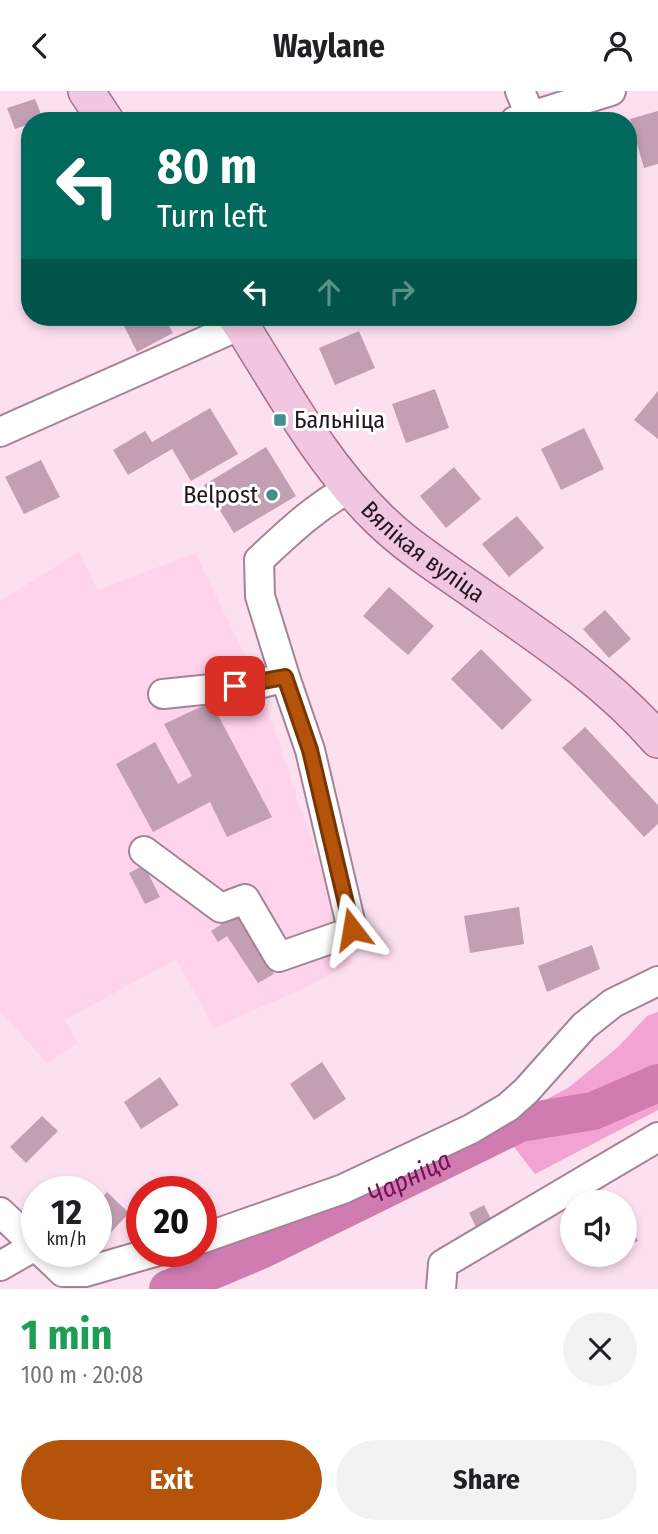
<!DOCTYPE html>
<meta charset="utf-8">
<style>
body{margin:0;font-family:"Fira Sans Condensed",sans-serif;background:#f2f2f2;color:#202124;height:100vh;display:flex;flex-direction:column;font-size:26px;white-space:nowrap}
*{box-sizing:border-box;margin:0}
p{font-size:23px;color:#757577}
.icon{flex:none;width:38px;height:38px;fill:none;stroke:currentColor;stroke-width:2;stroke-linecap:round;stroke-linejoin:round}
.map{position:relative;height:1198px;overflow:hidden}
.side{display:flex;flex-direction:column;background:#fff;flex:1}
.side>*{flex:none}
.top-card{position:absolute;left:21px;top:21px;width:616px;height:214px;border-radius:28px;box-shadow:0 4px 10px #0003;background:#00695c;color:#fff;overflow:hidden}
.tools{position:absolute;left:560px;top:1099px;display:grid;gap:14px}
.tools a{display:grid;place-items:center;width:77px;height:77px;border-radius:50%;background:#fff;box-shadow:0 4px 10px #0003;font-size:35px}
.speed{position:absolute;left:21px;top:1085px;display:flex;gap:14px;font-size:35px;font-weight:700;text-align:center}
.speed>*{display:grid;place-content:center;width:91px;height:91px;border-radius:50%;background:#fff;box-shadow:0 4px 10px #0003;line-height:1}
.speed small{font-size:18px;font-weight:400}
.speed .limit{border:10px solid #d22;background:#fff;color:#111}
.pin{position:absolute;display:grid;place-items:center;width:60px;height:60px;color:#fff;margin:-30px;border-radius:14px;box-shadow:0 4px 10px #0006}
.me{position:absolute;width:77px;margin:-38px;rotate:346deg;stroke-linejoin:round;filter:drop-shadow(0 0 5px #0008)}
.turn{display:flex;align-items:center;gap:24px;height:147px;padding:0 21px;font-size:32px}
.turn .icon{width:91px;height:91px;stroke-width:2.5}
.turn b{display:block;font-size:49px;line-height:60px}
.lanes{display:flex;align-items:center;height:66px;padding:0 21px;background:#0003;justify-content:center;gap:35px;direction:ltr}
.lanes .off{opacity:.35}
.round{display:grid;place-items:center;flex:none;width:74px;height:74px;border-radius:37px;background:#f2f2f2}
.head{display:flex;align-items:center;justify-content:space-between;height:119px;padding:0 21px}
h1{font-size:42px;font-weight:700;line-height:52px;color:#1e9e55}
.primary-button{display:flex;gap:14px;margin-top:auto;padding:14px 21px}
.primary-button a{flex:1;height:80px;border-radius:42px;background:#b45309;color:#fff;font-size:28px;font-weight:700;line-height:80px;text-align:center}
.primary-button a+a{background:#f2f2f2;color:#202124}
header{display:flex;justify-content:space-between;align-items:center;height:91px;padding:0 21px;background:#fff;font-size:32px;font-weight:700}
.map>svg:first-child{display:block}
.built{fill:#ffd3ec}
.green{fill:#f2a3d3}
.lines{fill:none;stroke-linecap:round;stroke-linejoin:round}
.river{stroke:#d17cb1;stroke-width:38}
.building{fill:#c29fb3}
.minor-casing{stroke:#a48396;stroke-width:32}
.major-casing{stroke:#a36f8e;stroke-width:38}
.minor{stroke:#fff;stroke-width:28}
.major{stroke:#f1c6e0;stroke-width:35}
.route-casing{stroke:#753606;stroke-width:18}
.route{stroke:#b45309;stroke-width:12}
.poi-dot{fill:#468e8c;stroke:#fff;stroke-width:2.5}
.labels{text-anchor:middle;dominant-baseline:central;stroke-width:6;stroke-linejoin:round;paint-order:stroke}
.poi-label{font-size:24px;fill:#22151d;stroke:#fff;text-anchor:start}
.street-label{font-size:24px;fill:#22151d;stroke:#fff}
.water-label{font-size:26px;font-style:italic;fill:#770f5a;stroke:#fff}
</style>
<header><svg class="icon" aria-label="back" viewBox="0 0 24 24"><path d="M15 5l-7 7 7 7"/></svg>Waylane<svg class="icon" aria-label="person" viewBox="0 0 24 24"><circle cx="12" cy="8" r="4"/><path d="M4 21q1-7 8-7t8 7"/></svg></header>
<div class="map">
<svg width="658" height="1198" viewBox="0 0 658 1198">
<rect width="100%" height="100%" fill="#fde0f0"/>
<path class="built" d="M79,461l19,38 97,-37 64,131 93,279 -41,22 -97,43 -38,-69 -111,61 13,23 -31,20 -47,-52v-410z"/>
<path class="green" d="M658,921v98l-123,64 -38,-49 71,-37 50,-41 29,-31z"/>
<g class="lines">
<path class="river" id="s1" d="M168,1198l93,-39 259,-127 73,-12 65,-28"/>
</g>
<path class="building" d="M35,8l8,20 -13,2v3l-15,5 -8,-21z
M658,20v53l-14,4 -14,-49z
M138,226h26l9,16 -36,19 -14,-28z
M359,240l16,37 -40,17 -16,-37z
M435,298l14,39 -43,15 -14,-39z
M658,300v48l-24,-19z
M210,317l28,46 -47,27 -19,-32 -44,26 -15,-25 32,-19 7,11z
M584,337l20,41 -43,21 -20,-41z
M266,356l30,49 -62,37 -30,-48z
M41,369l19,37 -36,17 -19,-37z
M454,376l27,32 -35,29 -26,-32z
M517,425l27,32 -35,29 -27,-33z
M389,496l45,39 -26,29 -45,-39z
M605,519l26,29 -22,19 -26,-29z
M481,558l51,51 -30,30 -51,-51z
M211,611l61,115 -45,20 -17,-35 -57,30 -37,-68 39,-22 23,42 14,-8 -28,-52z
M585,636l73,78v19l-14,13 -82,-89z
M144,774l16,32 -15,7 -16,-31z
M519,816l5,37 -54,9 -6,-37z
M236,824l38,59 -16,9 -31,-47 -9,6 -7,-11z
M592,854l8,24 -53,23 -9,-26z
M322,971l24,37 -32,21 -24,-36z
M160,986l19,28 -38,24 -17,-27z
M42,1025l16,15 -32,32 -16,-16z
M107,1101l22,21 -27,29 -6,-5v-33z
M484,1114l7,14 -15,8 -7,-14z
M625,1124l13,26 -13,6z"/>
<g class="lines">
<defs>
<path id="minor" d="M520,0l10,24
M515,30l96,-30
M0,341l225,-100 14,-10
M163,603l96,-10 26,-7
M144,760l77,57 24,-9 34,58 63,-22 10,-6 -42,-179 -25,-73 -25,-81 -1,-36c29,-27 56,-53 91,-72
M0,1121l37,35
M201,1148l142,-50 128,-60 37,-22 18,-16 58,-65 29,-23 45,-22
M41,1160l22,21h22l73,-21
M0,1175l35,-20
M441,1198l2,-25 215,-127"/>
<g id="major">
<path d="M86,0l20,30"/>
<path id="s2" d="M236,226c44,69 84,145 144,203 27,26 58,46 88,67 67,47 136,91 190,153"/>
</g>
</defs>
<use href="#minor" class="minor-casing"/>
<use href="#major" class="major-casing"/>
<use href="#minor" class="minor"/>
<use href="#major" class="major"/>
</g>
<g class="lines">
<defs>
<path id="route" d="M235,595l50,-9 25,73 42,179"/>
</defs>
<use href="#route" class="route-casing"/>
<use href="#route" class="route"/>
</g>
<g class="poi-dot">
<rect x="273" y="322" width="14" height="14" rx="3.5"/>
<circle cx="272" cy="404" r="7"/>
</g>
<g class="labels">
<g class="poi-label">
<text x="294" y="329">Бальніца</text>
<text x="258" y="404" text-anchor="end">Belpost</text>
</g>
<g class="street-label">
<text stroke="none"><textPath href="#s2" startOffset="303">Вялікая вуліца</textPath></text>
</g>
<g class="water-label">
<text stroke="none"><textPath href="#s1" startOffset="266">Чарніца</textPath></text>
</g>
</g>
</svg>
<div class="tools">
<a><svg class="icon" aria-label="sound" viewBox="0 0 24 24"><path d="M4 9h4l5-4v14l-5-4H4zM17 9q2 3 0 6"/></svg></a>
</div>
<div class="speed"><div>12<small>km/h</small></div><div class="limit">20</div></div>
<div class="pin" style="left:235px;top:595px;background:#d93025"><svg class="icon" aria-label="arrive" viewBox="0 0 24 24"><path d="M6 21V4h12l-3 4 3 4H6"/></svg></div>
<svg class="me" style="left:352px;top:838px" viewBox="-20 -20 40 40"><path d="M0-17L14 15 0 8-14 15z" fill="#b45309" stroke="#fff" stroke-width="4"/></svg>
<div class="top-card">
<div class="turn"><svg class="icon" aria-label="left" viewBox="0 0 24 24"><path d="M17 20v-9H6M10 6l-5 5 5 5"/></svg><div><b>80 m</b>Turn left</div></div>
<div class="lanes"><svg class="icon" aria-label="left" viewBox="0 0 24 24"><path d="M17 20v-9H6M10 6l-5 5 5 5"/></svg><svg class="icon off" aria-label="ahead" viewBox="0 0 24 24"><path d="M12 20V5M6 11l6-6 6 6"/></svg><svg class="icon off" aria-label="right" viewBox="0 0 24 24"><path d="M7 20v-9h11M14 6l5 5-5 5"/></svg></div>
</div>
</div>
<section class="side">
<div class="head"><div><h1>1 min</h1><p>100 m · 20:08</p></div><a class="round"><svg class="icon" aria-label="close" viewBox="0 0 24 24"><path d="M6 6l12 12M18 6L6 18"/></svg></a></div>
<div class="primary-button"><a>Exit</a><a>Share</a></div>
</section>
